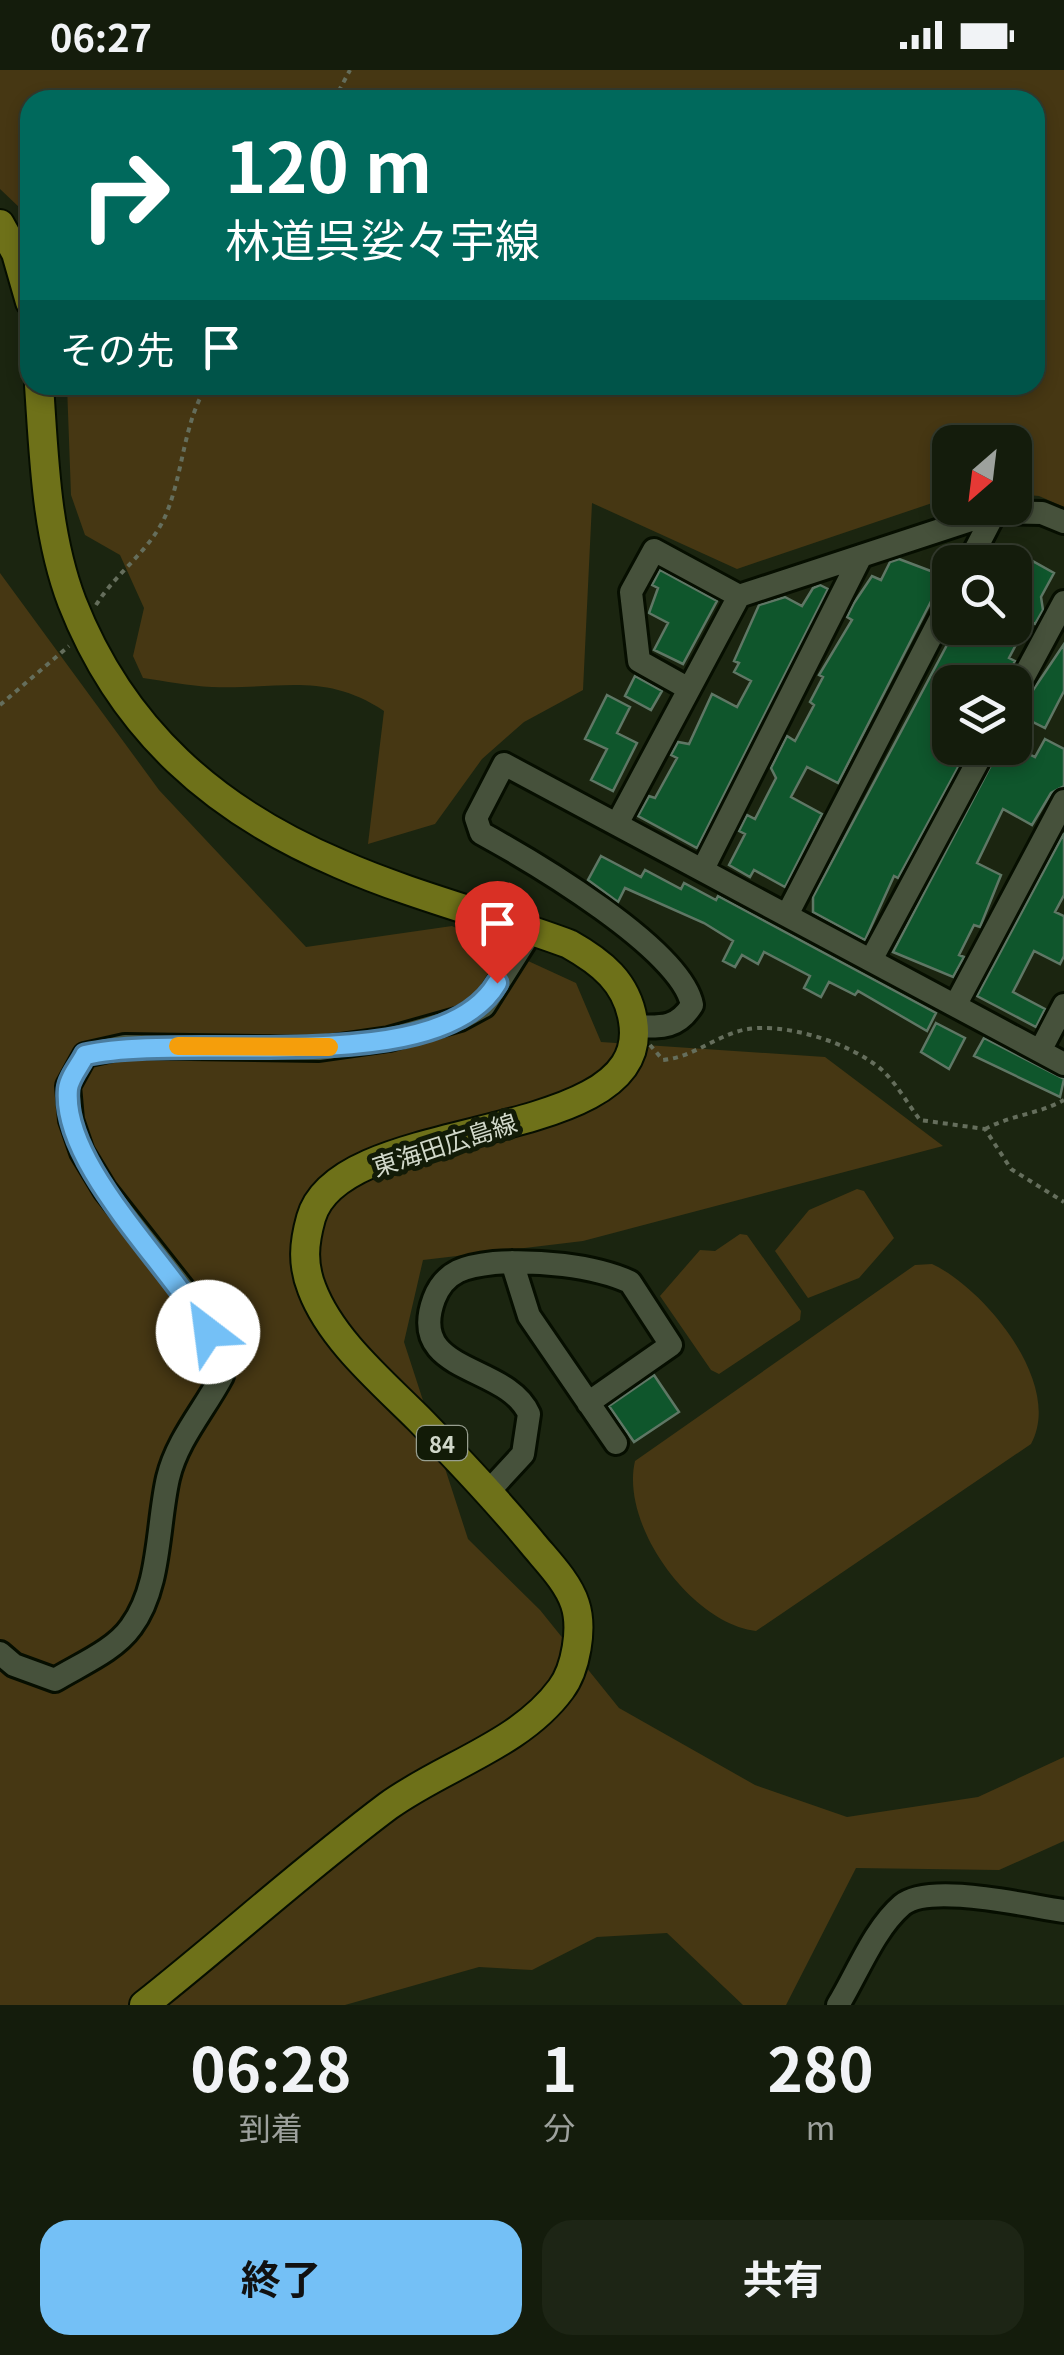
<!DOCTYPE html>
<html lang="ja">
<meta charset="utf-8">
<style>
body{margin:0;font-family:Georgia,"Noto Sans JP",serif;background:#1d2515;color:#f1f3f6;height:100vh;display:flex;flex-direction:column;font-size:38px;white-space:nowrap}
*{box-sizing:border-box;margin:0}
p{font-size:32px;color:#9da19d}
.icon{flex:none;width:55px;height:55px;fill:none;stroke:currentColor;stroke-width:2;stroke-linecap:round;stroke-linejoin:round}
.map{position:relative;height:1935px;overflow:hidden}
.side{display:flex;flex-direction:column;background:#141c0c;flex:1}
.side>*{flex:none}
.hud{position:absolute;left:20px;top:20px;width:1025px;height:305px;border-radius:30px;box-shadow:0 5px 15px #0003,0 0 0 2px #333a2d;background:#00695c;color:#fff;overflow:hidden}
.needle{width:65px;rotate:208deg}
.controls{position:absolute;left:932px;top:355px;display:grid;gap:20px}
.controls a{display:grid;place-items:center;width:100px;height:100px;border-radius:20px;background:#141c0c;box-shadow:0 5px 15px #0003,0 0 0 2px #333a2d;font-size:50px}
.pin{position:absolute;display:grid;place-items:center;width:85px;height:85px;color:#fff;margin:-102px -42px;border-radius:50% 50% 50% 0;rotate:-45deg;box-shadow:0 0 10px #0007}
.pin .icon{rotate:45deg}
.me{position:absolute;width:110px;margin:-55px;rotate:330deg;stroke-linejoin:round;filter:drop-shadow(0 0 8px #0008)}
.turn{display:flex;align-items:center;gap:35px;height:210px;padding:0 40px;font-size:45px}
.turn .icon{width:130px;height:130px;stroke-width:2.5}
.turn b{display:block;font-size:70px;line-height:85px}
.then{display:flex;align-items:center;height:95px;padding:0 40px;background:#0003;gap:20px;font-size:38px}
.eta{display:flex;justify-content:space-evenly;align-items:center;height:170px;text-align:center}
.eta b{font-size:60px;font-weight:700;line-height:70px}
.button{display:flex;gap:20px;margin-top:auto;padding:20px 40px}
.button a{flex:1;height:115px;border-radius:30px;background:#74c0f6;color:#111;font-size:40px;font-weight:700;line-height:115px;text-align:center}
.button a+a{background:#1d2515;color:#f1f3f6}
.status{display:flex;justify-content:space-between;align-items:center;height:70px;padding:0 50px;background:#141c0c;direction:ltr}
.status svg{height:28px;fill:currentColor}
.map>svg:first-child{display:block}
.green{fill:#463713}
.building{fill:#0f562c;stroke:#5f7765;stroke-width:2.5}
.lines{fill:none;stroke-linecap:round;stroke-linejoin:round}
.minor-casing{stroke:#060e00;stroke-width:28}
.major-casing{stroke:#060e00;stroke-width:32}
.path{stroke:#656e5c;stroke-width:4;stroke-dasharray:5 5;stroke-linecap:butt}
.minor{stroke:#46513b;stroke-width:22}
.major{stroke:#6e7119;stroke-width:28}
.route-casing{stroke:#4b7da0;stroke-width:25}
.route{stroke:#74c0f6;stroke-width:18}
.slow{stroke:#f59e0b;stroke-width:18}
.labels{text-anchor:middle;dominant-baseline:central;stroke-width:10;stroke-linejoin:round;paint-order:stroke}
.shield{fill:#121b07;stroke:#989f90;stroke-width:2.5}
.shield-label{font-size:22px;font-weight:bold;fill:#d1d8ca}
.street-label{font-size:25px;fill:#d1d8ca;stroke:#121b07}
</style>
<div class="status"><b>06:27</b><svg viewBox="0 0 49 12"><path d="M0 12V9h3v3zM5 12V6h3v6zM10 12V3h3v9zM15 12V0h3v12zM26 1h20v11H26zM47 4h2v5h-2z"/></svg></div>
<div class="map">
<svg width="1064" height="1935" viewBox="0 0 1064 1935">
<rect width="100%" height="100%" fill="#1b2510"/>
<path class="green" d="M0,0h1064v437l-25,-11 -24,-2v-52h-65v55l-213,72 -145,-66 -9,187 -59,32 -42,37 -47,65 -67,20 16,-133c-60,-40 -106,-21 -172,-24 -23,-1 -47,-6 -69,-9l-10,-22 11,-48 -24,-53 -35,-20 -14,-40 -4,-110h968v-285h-1005v128l-10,-20 -20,-19z
M0,503l159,217 147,157 146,-21 124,57 25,59 224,15 118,89 -360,95 -160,19 -19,82 64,197 72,71 79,98 136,77 92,32 131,-20 86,-40v84l-65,29 -143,-2 -70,137h-43l-76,-72 -70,4 -65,33 -53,-3 -134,38h-345z
M857,1119l7,2 30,47 -35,40 -51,20 -33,-47 34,-41z
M740,1164l7,1 54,76 -1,9 -81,54 -8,-4 -51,-74 40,-46 15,1z
M932,1194c52,24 132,120 99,180l-275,187c-65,-8 -136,-106 -121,-170l280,-196z"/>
<path class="building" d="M1004,475l50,28 -13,24 2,13 -8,14 -6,-4 -20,38 6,3 -11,21h-54l-8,28 8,4v36l12,10 -64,118 -4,-2 -29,64 -52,-28v-15l143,-269h14l23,12 6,-12h16v-38l5,-10 -5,-3v-15h-20z
M899,489l45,17 -106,207 -31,-16 -16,30 31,17 -37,73 -31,-17 -4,7 -21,-12 16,-31 -6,-3 8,-16 8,4 21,-41 -5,-10 16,-32 8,5 19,-36 -4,-3 13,-25 -4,-2 33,-55 -5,-3 7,-14 18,-27 9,4 9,-18z
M660,500l57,31 -34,63 -29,-14 14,-27 -19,-10 9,-25 -6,-3z
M820,515l8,4 -131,259 -59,-32 11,-20 6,2 22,-40 -6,-3 7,-13 11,2 23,-50 25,13 14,-26 -17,-9 5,-9 -5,-2 25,-56 26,-8 17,9 11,-18z
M1064,574v47l-19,37 -28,-14z
M635,606l27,15 -11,19 -26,-14z
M607,625l23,12 -13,26 20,10 -24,48 -22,-11 16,-31 -22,-10z
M1045,669l19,10v37l-13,7 -19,32 -29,-16 -26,54 24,12 -21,52 -6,-2 -15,30 5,2 -11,20 -60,-25 107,-204h17l18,9z
M1064,763v62l-9,17 9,4v40l-4,8 -26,-13 -21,41 32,17 -9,18 -59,-31z
M601,786l40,21 4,-7 36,19 3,-6 32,17 2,-4 218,117 -9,18 -69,-40 -3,4 -26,-13 -8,15 -17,-9 6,-12 -46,-24 -6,12 -16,-9 -7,12 -12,-6 10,-20 -29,-18 -79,-35 -7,14 -30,-22z
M936,953l29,15 -16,31 -28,-17z
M984,968l80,41 -4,18 -86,-41z
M654,1305l25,37 -45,30 -25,-36z"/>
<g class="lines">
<defs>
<path id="minor" d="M969,492l26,-50
M689,619l-50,-28 -8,-69 23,-42 85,46
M1015,623l49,-91
M617,754l122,-228 256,-84 47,1 22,9
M703,799l158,-313
M787,845l163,-315
M871,890l114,-212
M956,934l108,-203
M634,956c27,1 43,3 58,-21 -10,-56 -160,-144 -211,-172l-5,-15 28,-54 560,300
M1040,981l24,-46
M512,1192l17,54 87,127
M489,1421l34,-37 6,-40c-22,-51 -123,-39 -95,-115 11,-29 33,-33 60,-36 41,-3 99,2 136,19l41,63 -83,58
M0,1583l14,12 41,15c24,-15 59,-29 76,-53 30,-40 26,-101 37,-149 9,-38 36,-68 54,-102l-14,-45 -21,-37 -82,-104 -23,-38 -11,-32 -3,-34 17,-31 40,-9 194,3 70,-10 71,-20 24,-13 48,-76
M838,1935c19,-31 36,-76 64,-100 28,-23 125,1 162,6"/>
<path id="major" d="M0,154l16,29 14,49
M39,315c5,72 7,149 33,217 50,128 143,209 268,262 73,32 154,52 229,80 32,18 58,38 64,77 21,128 -293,92 -322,197 -7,25 -9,46 1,71 19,50 69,92 107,130 40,41 78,81 114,125 14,17 35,38 42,60 8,24 1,65 -14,85 -41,56 -118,77 -173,117 -84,63 -162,134 -244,199"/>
</defs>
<use href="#minor" class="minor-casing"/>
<use href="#major" class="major-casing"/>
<path class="path" d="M334,30l16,-30
M96,535c21,-34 56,-55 71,-93 17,-43 16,-87 40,-127
M0,635l69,-59
M650,975l13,15c30,-3 51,-23 80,-30 40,-9 108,13 139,40 14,13 26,34 38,50l65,9 26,40 53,33
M985,1059c26,-14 54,-15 79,-29"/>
<use href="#minor" class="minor"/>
<use href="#major" class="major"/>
</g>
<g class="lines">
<defs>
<path id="route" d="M208,1262c-37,-67 -147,-167 -140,-243 1,-11 12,-24 17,-34 101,-24 355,26 412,-72"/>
</defs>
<use href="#route" class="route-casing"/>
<use href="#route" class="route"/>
<path class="slow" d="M178,976l151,1"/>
</g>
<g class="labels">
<rect class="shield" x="417" y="1356" width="50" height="34" rx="8"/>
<g class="shield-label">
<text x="442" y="1373">84</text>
</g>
<g class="street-label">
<text transform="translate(444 1073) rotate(-18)">東海田広島線</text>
</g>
</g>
</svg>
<div class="controls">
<a><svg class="needle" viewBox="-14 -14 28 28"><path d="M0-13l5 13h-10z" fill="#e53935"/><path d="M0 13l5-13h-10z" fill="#9da19d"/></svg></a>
<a><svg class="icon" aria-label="search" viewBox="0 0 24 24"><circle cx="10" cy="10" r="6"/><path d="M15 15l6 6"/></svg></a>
<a><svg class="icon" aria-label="layers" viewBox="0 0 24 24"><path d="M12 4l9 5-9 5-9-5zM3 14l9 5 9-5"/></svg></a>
</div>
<div class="pin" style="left:497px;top:913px;background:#d93025"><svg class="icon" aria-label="arrive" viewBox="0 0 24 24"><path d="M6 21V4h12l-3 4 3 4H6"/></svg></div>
<svg class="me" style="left:208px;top:1262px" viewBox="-20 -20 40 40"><circle r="19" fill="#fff"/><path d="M0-13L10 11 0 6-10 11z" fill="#74c0f6"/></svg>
<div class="hud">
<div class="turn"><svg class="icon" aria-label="right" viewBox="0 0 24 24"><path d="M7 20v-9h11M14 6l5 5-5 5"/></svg><div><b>120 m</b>林道呉娑々宇線</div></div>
<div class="then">その先<svg class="icon" aria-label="arrive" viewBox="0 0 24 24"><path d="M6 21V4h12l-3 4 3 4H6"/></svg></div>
</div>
</div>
<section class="side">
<div class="eta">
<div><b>06:28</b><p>到着</p></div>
<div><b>1</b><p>分</p></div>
<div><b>280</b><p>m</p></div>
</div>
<div class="button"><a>終了</a><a>共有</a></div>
</section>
